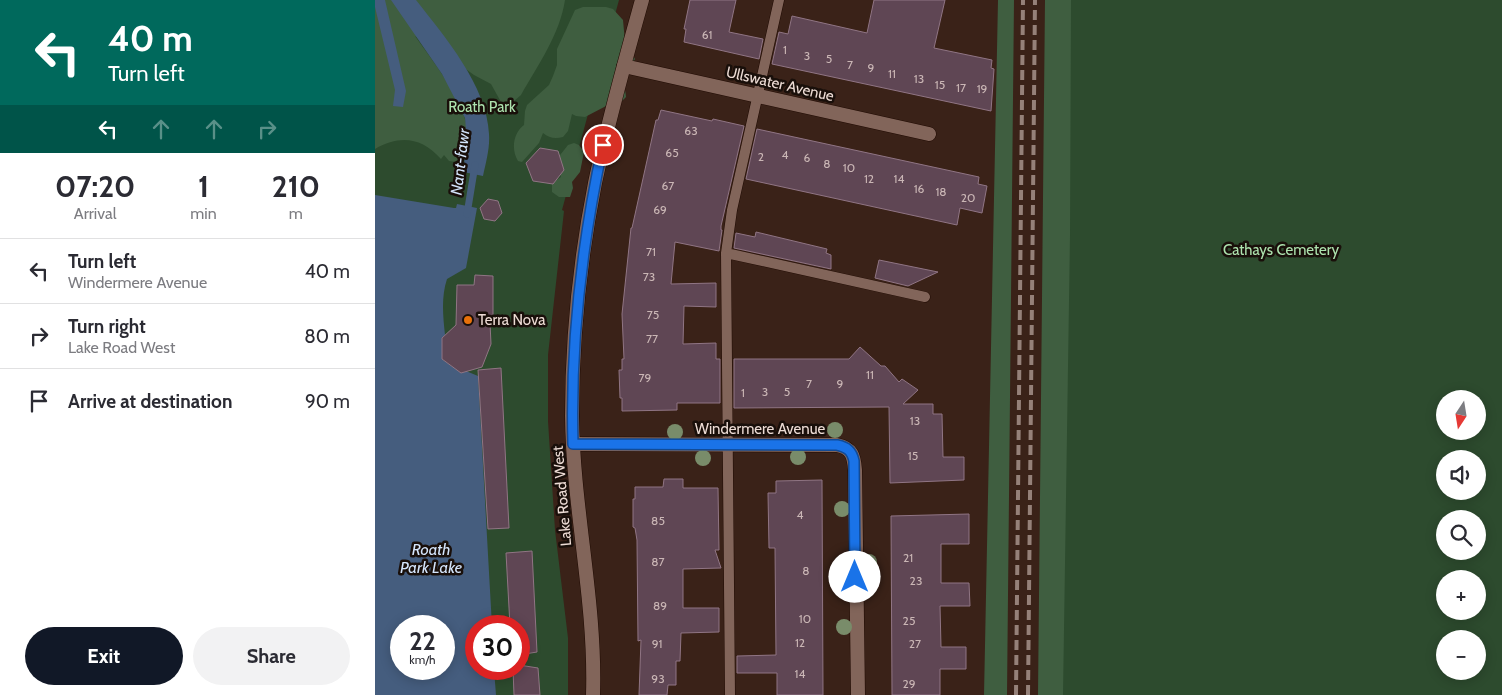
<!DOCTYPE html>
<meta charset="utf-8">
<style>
body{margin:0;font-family:Cabin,sans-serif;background:#f2f2f3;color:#2b2b33;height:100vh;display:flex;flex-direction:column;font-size:19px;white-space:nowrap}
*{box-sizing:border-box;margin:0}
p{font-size:16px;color:#7c7c81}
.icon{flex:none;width:28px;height:28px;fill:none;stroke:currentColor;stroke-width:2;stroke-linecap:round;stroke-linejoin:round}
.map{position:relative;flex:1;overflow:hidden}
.drawer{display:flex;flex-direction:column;background:#fff;width:375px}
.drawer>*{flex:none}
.guide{background:#00695c;color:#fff;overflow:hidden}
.needle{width:32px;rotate:192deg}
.fabs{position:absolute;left:1061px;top:390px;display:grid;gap:10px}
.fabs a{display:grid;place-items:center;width:50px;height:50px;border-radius:50%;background:#fff;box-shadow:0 2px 12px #0003;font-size:25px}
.speed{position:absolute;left:15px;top:615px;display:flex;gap:10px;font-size:25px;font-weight:700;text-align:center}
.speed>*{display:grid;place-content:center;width:65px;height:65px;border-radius:50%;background:#fff;box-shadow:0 2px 12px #0003;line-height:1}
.speed small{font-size:12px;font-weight:400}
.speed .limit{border:8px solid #d22;background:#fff;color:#111}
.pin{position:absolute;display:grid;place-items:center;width:42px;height:42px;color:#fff;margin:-21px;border:2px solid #fff;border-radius:50%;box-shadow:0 1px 5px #0007}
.me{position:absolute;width:55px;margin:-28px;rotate:0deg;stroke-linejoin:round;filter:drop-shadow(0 0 4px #0008)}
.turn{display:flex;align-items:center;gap:18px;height:105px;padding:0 25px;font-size:22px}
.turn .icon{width:65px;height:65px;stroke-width:2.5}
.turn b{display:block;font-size:35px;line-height:42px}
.lanes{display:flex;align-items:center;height:48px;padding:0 25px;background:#0003;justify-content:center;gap:25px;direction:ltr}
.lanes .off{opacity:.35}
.eta{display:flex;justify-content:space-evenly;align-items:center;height:85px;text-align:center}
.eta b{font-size:30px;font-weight:700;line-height:35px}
.button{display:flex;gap:10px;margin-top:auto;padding:10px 25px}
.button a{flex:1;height:58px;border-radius:30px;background:#111827;color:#fff;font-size:20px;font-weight:700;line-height:58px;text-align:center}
.button a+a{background:#f2f2f3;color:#2b2b33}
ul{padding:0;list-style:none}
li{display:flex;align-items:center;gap:15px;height:65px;padding:0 25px;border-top:1px solid #e1e1e2}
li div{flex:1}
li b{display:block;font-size:19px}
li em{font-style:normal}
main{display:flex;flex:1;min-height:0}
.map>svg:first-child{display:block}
.green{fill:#2d4b2e;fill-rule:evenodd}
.forest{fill:#3f5e40}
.water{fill:#455d7e;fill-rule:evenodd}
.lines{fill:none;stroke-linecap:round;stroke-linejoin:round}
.stream{stroke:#455d7e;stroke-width:7}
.building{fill:#5f4654;stroke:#907584}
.service-casing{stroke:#200b03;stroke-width:11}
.minor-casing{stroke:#200b03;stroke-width:15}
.tertiary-casing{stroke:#200b03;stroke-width:15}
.service{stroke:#82655a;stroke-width:10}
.minor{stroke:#82655a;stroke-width:14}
.tertiary{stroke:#82655a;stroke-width:14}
.rail{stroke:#958179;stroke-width:4;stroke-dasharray:10 5;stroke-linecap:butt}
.tree{fill:#798c6a}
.route-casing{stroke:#114b97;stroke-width:12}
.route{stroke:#1a73e8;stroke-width:9}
.food-dot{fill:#e8710a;stroke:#190f0a;stroke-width:2}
.labels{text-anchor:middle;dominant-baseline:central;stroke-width:5;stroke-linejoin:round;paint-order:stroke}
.number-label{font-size:12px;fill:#cab6b5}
.street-label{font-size:15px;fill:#eddcd5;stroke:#190f0a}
.park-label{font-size:15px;fill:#ade3ae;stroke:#190f0a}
.poi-label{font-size:15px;fill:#eddcd5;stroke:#190f0a;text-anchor:start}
.water-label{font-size:16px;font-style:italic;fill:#d5e6fd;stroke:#190f0a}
</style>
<main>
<section class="drawer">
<div class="guide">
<div class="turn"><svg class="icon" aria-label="left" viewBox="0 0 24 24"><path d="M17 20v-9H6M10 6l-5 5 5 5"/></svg><div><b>40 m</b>Turn left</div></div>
<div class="lanes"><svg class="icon" aria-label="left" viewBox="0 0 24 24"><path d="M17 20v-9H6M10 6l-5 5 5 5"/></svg><svg class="icon off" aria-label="ahead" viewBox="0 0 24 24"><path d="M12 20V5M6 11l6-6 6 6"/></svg><svg class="icon off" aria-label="ahead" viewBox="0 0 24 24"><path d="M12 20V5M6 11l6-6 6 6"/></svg><svg class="icon off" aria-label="right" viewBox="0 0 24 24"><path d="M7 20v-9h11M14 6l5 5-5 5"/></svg></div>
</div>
<div class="eta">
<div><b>07:20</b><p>Arrival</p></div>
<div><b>1</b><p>min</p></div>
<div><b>210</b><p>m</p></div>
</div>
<ul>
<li><svg class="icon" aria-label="left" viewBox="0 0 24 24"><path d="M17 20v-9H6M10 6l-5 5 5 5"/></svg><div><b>Turn left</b><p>Windermere Avenue</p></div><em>40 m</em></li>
<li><svg class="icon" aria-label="right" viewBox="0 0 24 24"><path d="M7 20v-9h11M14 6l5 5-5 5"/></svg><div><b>Turn right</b><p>Lake Road West</p></div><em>80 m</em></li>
<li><svg class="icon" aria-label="arrive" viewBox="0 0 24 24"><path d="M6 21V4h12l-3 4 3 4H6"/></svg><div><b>Arrive at destination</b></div><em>90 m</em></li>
</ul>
<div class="button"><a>Exit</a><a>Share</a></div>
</section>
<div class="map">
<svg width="1127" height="695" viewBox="0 0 1127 695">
<rect width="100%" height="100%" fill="#3a2218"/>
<path class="green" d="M0,0h244l-57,210 2,1 -16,144v66l7,109 13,108v57h-193zM26,626h43v43h-43zM101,626h43v43h-43z
M688,0h439v695h-447zM1070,399h32v32h-32zM1070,459h32v32h-32zM1070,519h32v32h-32zM1070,579h32v32h-32zM1070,639h32v32h-32z"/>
<path class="forest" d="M0,0h190c-5,34 -27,65 -44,95l-7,6 -13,1 -10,-18 -17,-9 -18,-13 -41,-26c17,24 48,63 52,92 1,9 -1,18 -2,27l-9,7 -7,-1 -5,-6 -3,4c-20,-22 -41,-24 -66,-10z
M623,0h16l-7,695h-23z
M670,0h26l-1,236 -7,459h-25z
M208,7h23l7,2 10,11 2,22 10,17c-3,7 -12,12 -12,21 0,6 3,11 3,17l-5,5 -13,3 -23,12 -9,-1 -4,-2 -4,17 -5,6c-8,2 -14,1 -20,-4l-4,10 -17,19 -4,-1c-7,-11 -5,-28 6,-36l1,-14 2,-6 22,-20 4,-9 4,-11v-16l18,-39z
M199,143l5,2 5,7 -4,20 -8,10 1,6 -3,9h-11l-7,-5v-9l9,-6 -4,-18 11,-14z"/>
<path class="water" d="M0,0h10l21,91 -3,16 -10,-1 2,-16 -20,-83z
M16,0h25c29,37 71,86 73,134 1,14 -3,28 -6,42l-20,-4 4,-31 -2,-23 -23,-44z
M0,195l79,13h2l1,-4 20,4 -11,60 -19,11c-6,18 -4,37 -2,56l-3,3v21l18,13 6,-1 12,5 14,250h-16v43h18l2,26h-121zM26,626h43v43h-43z"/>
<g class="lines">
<path class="stream" d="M92,214l8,-49"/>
</g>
<path class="building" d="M315,0h46l-7,32 34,7 -4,20 -75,-17 2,-13h-2z
M499,0h71l-11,48 58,12 -1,8 3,1 -3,42 -219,-47 7,-32 9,2 4,-18 75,17z
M286,110l51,11 1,-2 31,7 -23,100v4h1l-3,21 -44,-9 -4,42 45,-1v24l-32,-1 -1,38 33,-1v16h4v44h-43v7l-55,1v-13h-2l-1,-28h3v-11h2l-2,-45 9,-86h1l24,-108h2z
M382,129l222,48 -1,7 9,2 -5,27 -22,-5 -3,17 -211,-46z
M165,148l18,3 6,19 -11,14 -20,-3 -7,-18z
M113,199l10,2 4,12 -7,8 -11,-2 -4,-11z
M381,232l71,17 -1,4 5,2v14l-97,-21 2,-15 19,4z
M504,260l59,12 -30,14 -33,-8z
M100,275l18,1v47h-3l1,21 -9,23 -21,6 -19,-14v-21l14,-13 1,-40h17z
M485,347l21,19h4l14,16 3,-3 16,11 -15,14h30v10h9l1,43h21v23l-74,3 -1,-76 -155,1v-49h115z
M126,368l8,160 -21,1 -10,-159z
M289,479h19v9h35l1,62h-4l6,18 -38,1v39h36v24l-38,1 -1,28h-4v24h-8l-1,10h-28l2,-55 -3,1 -1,-101 -2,-12 -2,-1v-28h2v-12h28z
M447,480l1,215h-46v-22h-40v-17l39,-1 -1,-107h-6l-1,-55h8v-12z
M594,514v30h-28v39h28l1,23h-30l1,41h25v22h-26v26h-48l-1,-179z
M157,551l5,101 -18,3v-29h-9l-4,-73z
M144,665l19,3 2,27h-26l-1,-26h6z"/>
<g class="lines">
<defs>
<path id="service" d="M351,253l199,44
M355,695l-4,-442 6,-43 47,-210"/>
<path id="minor" d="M249,66l305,68
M198,444l264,1c15,3 17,11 18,25l3,225"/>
<path id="tertiary" d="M218,695c3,-94 -20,-185 -21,-279 0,-77 8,-157 23,-233 13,-62 30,-122 47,-183"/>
</defs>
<use href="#service" class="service-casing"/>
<use href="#minor" class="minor-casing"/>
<use href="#tertiary" class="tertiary-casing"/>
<use href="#service" class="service"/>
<use href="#minor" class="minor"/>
<use href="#tertiary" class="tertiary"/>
<path class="rail" d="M641,695l7,-695
M653,695l7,-695"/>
</g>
<g class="tree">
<circle cx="460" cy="430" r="8"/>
<circle cx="300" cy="432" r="8"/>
<circle cx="423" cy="457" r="8"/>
<circle cx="328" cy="458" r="8"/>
<circle cx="467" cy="509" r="8"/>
<circle cx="494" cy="562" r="8"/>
<circle cx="469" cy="627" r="8"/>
</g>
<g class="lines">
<defs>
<path id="route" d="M228,145c-21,98 -33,198 -30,299l264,1c10,2 15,6 17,16l1,116"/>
</defs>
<use href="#route" class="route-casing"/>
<use href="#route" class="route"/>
</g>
<circle class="food-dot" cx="93" cy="320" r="5"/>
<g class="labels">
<g class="number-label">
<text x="332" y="34">61</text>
<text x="410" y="49">1</text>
<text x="432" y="55">3</text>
<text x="454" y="58">5</text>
<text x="475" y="64">7</text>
<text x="496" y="67">9</text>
<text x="517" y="73">11</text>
<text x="544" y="78">13</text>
<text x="565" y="84">15</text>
<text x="586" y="87">17</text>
<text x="607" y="88">19</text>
<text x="316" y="130">63</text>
<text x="297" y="152">65</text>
<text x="410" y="154">4</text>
<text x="386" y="156">2</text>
<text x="432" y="157">6</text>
<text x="452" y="163">8</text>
<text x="474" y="167">10</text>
<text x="494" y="178">12</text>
<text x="524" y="178">14</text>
<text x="293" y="185">67</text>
<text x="544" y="188">16</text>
<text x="566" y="191">18</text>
<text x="593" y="197">20</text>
<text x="285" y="209">69</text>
<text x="276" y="251">71</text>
<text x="274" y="276">73</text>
<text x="278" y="314">75</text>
<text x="277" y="338">77</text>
<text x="495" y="374">11</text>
<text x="270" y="377">79</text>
<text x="434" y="383">7</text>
<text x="465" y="383">9</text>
<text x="390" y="391">3</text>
<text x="412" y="391">5</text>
<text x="368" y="392">1</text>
<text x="540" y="420">13</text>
<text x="538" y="455">15</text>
<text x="425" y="514">4</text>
<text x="283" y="520">85</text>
<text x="533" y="557">21</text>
<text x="283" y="561">87</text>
<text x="431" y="570">8</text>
<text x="541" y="580">23</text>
<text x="285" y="605">89</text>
<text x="430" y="618">10</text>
<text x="534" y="620">25</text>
<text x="425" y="642">12</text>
<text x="282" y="643">91</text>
<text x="540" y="643">27</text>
<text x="425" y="673">14</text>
<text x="283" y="678">93</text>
<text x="534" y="683">29</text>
</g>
<g class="street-label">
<text transform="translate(405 84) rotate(13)">Ullswater Avenue</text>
<text x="385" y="429">Windermere Avenue</text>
<text transform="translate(187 496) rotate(-95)">Lake Road West</text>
</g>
<g class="park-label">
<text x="107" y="107">Roath Park</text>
<text x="906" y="250">Cathays Cemetery</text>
</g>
<g class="poi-label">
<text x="103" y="320">Terra Nova</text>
</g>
<g class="water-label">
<text transform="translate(85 162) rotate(-83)">Nant-fawr</text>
<text x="56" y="549">Roath<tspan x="56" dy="18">Park Lake</tspan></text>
</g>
</g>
</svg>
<div class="fabs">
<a><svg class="needle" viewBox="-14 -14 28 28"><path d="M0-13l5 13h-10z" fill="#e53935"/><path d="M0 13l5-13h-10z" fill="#7c7c81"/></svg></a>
<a><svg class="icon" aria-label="sound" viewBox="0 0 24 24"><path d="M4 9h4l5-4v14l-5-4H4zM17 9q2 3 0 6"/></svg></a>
<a><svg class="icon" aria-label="search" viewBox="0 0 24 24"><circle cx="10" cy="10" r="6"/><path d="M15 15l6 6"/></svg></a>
<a>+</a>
<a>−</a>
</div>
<div class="speed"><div>22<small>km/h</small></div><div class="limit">30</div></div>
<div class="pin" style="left:228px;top:145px;background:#d93025"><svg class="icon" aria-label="arrive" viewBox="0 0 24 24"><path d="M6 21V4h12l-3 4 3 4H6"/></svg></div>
<svg class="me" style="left:480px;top:577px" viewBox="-20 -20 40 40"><circle r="19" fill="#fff"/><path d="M0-13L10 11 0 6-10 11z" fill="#1a73e8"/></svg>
</div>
</main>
